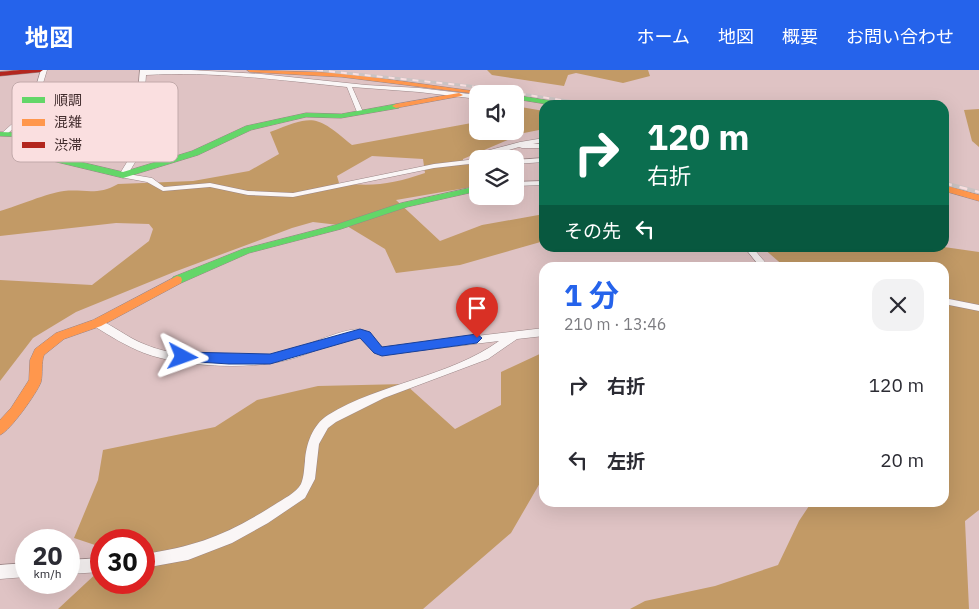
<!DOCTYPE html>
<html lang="ja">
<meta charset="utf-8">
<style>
body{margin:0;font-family:"IBM Plex Sans","Noto Sans JP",sans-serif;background:#f2f2f3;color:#2b2b33;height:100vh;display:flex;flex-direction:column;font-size:19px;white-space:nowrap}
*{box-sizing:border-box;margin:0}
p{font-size:16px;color:#7c7c81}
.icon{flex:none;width:28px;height:28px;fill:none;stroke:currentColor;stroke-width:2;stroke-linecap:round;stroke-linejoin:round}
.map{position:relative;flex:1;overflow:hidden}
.side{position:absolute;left:539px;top:192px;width:410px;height:245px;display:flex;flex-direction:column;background:#fff;border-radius:15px;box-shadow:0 5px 20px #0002}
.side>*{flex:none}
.guide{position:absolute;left:539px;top:30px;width:410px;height:152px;border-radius:15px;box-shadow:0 5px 20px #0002;background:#0b6e4f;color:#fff;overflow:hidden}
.tools{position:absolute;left:469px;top:15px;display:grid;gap:10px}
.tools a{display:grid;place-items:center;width:55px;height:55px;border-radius:10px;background:#fff;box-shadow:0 5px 20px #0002;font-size:25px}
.speed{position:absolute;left:15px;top:459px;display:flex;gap:10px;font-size:25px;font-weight:700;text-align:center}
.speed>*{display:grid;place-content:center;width:65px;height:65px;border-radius:50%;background:#fff;box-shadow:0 5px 20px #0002;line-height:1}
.speed small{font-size:12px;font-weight:400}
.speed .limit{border:8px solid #d22;background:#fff;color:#111}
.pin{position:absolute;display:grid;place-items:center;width:42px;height:42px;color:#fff;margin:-51px -21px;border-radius:50% 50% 50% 0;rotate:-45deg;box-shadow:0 0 5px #0007}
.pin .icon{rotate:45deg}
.me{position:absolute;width:55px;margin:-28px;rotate:94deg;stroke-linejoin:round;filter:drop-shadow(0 0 4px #0008)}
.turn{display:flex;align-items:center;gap:18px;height:105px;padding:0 25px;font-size:22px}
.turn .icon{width:65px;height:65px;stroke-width:2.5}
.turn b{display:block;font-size:35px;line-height:42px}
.then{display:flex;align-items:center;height:48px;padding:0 25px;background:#0003;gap:10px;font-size:19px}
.round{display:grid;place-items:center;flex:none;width:52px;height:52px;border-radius:15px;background:#f2f2f3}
.overview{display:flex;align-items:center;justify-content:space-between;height:85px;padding:0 25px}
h1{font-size:30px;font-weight:700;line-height:38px;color:#2563eb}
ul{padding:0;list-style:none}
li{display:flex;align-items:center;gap:15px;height:75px;padding:0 25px}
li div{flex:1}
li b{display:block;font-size:19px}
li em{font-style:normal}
header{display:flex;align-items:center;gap:30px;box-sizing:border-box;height:70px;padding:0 25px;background:#2563eb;color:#fff}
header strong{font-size:24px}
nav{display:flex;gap:28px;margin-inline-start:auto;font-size:18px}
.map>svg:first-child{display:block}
.forest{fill:#c29a66;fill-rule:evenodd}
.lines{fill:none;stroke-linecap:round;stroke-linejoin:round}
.street-casing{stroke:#9b8687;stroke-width:1}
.fast-casing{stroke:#9b8687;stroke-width:1}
.slow-casing{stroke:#9b8687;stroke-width:1}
.jam-casing{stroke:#9b8687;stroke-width:1}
.street{fill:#faf6f6;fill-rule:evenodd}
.fast{fill:#63d668;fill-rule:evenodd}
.slow{fill:#ff974d;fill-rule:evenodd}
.jam{fill:#b3261e;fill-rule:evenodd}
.rail-far1-casing{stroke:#cbc3c3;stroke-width:3}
.rail-casing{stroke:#cbc3c3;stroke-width:4}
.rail-far1{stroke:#fadfe0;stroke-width:2;stroke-dasharray:6;stroke-linecap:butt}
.rail{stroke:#fadfe0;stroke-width:2.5;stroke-dasharray:8;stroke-linecap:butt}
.route{fill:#2563eb;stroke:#184099}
.key{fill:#fadfe0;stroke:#c2a9aa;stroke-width:1}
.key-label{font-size:14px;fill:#412c2d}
</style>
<header>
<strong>地図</strong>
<nav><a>ホーム</a><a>地図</a><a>概要</a><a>お問い合わせ</a></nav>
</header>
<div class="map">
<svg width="979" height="539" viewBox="0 0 979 539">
<rect width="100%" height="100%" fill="#dfc3c4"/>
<path class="forest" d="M487,0h161l2,6 -27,7 -47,-10 -8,2 -4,11 -72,-11z
M515,36l29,5v18l-20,4 -61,26v5l14,1v21l-81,14 44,41 42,-16 62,-11v27l-84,24 -64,8 -11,-24 -38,-23 -34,-4 -21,6 -118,44 -98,40 -43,26 -33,43v-101l92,5 57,-44 4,-12 -4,-5 -33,-1 -116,13v-25c18,-5 47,-18 64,-20 21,-2 33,5 54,-7l75,-3 56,-10 30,-17 -9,-22c44,-17 45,-18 82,13l125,-23 1,9h37zM372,86l51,3 2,14c-33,11 -50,14 -86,10l-2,-7z
M979,39v38l-7,-6 -8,-31z
M944,177l35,5v258l-14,11 4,88h-339l15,-8 70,-15 63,-21 21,-44 12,-18 133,-1v-234l-159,-1 -22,-19z
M544,282v124l-33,57 -88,76h-365l43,-40v13h43v-42h-43v7l-27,-9 24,-58 5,-30 112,-23 42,-27 61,-14 87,-2 50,45 46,-24v-33z"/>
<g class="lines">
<defs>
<path id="street" d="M41,0h6l-12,40 -28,24h-4v-2l26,-23z
M140,0h51l70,4 105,11 53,3 59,7v4l-59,-7 -67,-5 11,25 -3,2 -3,-2 -10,-25c-67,-7 -134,-16 -201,-12l-6,79 -12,20 24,4 12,9 46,-4 38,8 45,2 141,-29 34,-4 14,-8 38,-10 24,-4v4l-11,2h11v4h-22l-3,-1 -41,12v4l-44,5 -141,29 -45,-2 -38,-8 -47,4 -16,-9 -27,-5 -1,-2 13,-21z
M544,88v4l-29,2v-4z
M544,111v4l-29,1v-4z
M745,178h8l17,20h-9z
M944,228l35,7v6l-35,-7z
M97,249c16,6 31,19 47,25 32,14 78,14 112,13 11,-1 21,-2 30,-5 17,-4 62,-27 77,-22 8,3 12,12 20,17l161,-19v8l-27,3 -29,20 -104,39 -48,24 -8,6 -9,16 -4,35 -10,19 -37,25 -36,20 -44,17 -44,8v-14c54,-8 84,-20 130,-49 9,-6 22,-12 27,-21 3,-7 3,-15 4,-23 1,-16 7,-36 23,-46 52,-32 121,-38 171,-74l-117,14 -10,-5 -13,-13c-25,4 -48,17 -72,23 -39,10 -106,7 -143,-7 -18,-7 -34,-17 -50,-27l-2,-3 2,-3z
M101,488v14l-32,2v-14z
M26,493v14l-26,2v-14z"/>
<path id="fast" d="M515,25l50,8 4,2h-17l-37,-6z
M396,34h3v4l-58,10 -35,-1 -55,13 -53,25 -75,23 -83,-20 -5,-16 -9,-5 -26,-1v-4l27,1 15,6 5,15 76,18 69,-21 54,-25 60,-13 35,1z
M478,116v5l-71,16 -66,22 -92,24 -68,30h-8l-1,-3 1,-3 70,-28 92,-24 66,-22z"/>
<path id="slow" d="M247,0l95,3 153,21h-17l-136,-17 -92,-5z
M459,23l4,2 -2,1 -65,12 -4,-2 4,-2z
M944,115l35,10v6l-35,-10z
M177,206l4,1 1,3 -1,3 -80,43 -37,13 -20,16c-3,8 -1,18 -3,27 -4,11 -31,49 -41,53v-15l11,-12 18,-28 1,-20 5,-11 21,-16 37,-13z"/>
<path id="jam" d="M20,0h23l-3,2 -40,4v-4z"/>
</defs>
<use href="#street" class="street-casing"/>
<use href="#fast" class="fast-casing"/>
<use href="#slow" class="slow-casing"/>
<use href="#jam" class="jam-casing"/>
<use href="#street" class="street"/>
<use href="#fast" class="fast"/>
<use href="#slow" class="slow"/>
<use href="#jam" class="jam"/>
<defs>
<path id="rail-far1" d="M317,0l152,16 125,19"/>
<path id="rail" d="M944,113l35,9"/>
</defs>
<use href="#rail-far1" class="rail-far1-casing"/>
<use href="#rail" class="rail-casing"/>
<use href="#rail-far1" class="rail-far1"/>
<use href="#rail" class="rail"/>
</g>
<path class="route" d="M360,259l10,3 12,15 95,-13 5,4 -5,5 -95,13 -8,-3 -14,-15 -90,26h-41l-46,-3 -5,-4 5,-5 87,2z"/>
<rect x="12" y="12" width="166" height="80" rx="8" class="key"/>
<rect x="22" y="27" width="23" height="6" fill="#63d668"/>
<rect x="22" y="49" width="23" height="7" fill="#ff974d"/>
<rect x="22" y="72" width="23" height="6" fill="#b3261e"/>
<g class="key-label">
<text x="54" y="35">順調</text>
<text x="54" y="57">混雑</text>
<text x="54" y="80">渋滞</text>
</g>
</svg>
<div class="tools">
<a><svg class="icon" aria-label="sound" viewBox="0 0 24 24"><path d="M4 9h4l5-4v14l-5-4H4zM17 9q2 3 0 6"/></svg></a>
<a><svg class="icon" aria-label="layers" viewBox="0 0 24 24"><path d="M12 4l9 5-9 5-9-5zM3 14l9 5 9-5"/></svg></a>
</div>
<div class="speed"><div>20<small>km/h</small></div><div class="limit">30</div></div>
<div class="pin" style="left:477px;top:268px;background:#d93025"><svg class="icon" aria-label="arrive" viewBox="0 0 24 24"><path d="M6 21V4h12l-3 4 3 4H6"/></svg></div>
<svg class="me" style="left:183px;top:287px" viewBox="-20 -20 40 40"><path d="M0-17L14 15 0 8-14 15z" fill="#2563eb" stroke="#fff" stroke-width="4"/></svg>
<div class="guide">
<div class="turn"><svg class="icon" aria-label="right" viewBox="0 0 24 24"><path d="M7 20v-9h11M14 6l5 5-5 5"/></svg><div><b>120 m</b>右折</div></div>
<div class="then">その先<svg class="icon" aria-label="left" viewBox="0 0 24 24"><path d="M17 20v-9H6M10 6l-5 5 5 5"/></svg></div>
</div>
<section class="side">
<div class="overview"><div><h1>1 分</h1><p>210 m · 13:46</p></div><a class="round"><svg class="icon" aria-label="close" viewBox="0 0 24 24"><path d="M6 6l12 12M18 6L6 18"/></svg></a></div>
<ul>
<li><svg class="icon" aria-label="right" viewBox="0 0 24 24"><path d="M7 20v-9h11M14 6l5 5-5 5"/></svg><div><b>右折</b></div><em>120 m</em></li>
<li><svg class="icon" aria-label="left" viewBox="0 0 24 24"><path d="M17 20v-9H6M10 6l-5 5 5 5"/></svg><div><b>左折</b></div><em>20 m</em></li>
</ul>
</section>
</div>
